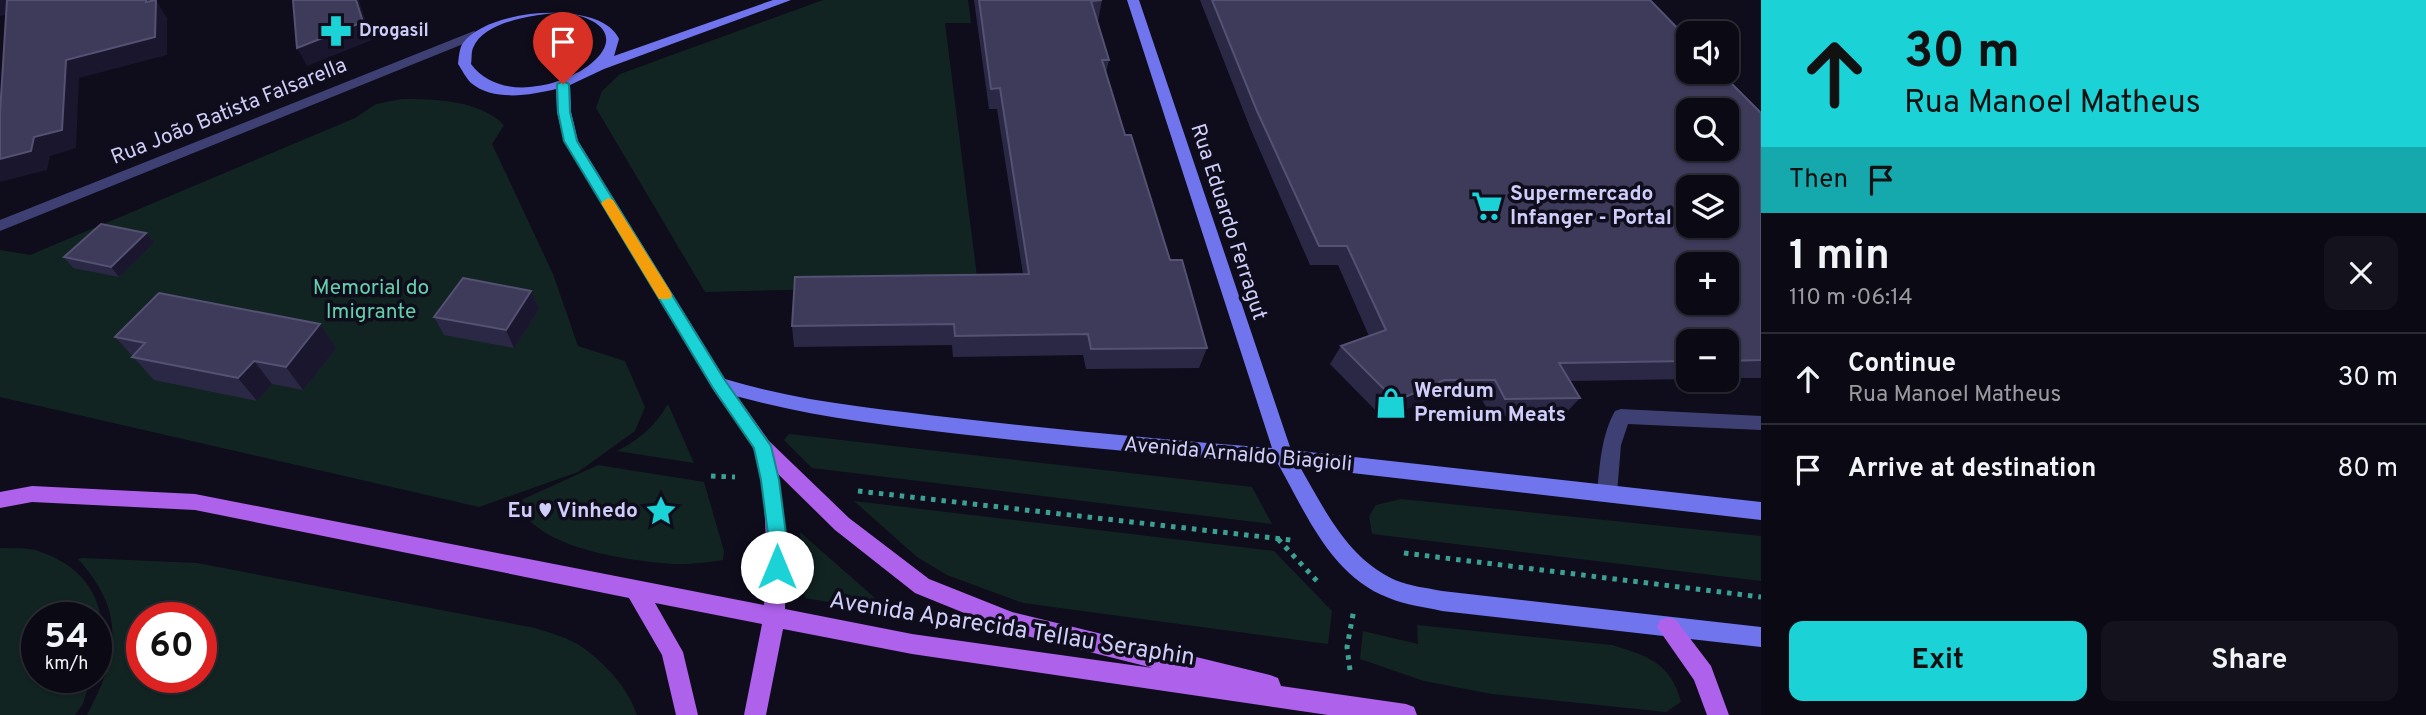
<!DOCTYPE html>
<meta charset="utf-8">
<style>
body{margin:0;font-family:Overpass,sans-serif;background:#14131d;color:#f1f3f6;height:100vh;display:flex;flex-direction:column;font-size:26px;white-space:nowrap}
*{box-sizing:border-box;margin:0}
p{font-size:23px;color:#9a9aa0}
.icon{flex:none;width:38px;height:38px;fill:none;stroke:currentColor;stroke-width:2;stroke-linecap:round;stroke-linejoin:round}
.map{position:relative;flex:1;overflow:hidden}
.sheet{display:flex;flex-direction:column;background:#0b0a14;width:665px}
.sheet>*{flex:none}
.guide{background:#1bd2d7;color:#111;overflow:hidden}
.tools{position:absolute;left:1676px;top:21px;display:grid;gap:14px}
.tools a{display:grid;place-items:center;width:63px;height:63px;border-radius:14px;background:#0b0a14;box-shadow:0 2px 5px #0004,0 0 0 2px #2b2b34;font-size:35px}
.speed{position:absolute;left:21px;top:602px;display:flex;gap:14px;font-size:35px;font-weight:700;text-align:center}
.speed>*{display:grid;place-content:center;width:91px;height:91px;border-radius:50%;background:#0b0a14;box-shadow:0 2px 5px #0004,0 0 0 2px #2b2b34;line-height:1}
.speed small{font-size:18px;font-weight:400}
.speed .limit{border:10px solid #d22;background:#fff;color:#111}
.pin{position:absolute;display:grid;place-items:center;width:60px;height:60px;color:#fff;margin:-72px -30px;border-radius:50% 50% 50% 0;rotate:-45deg;box-shadow:0 0 7px #0007}
.pin .icon{rotate:45deg}
.me{position:absolute;width:77px;margin:-38px;rotate:0deg;stroke-linejoin:round;filter:drop-shadow(0 0 5px #0008)}
.turn{display:flex;align-items:center;gap:24px;height:147px;padding:0 28px;font-size:32px}
.turn .icon{width:91px;height:91px;stroke-width:2.5}
.turn b{display:block;font-size:49px;line-height:60px}
.then{display:flex;align-items:center;height:66px;padding:0 28px;background:#0003;gap:14px;font-size:26px}
.round{display:grid;place-items:center;flex:none;width:74px;height:74px;border-radius:14px;background:#14131d}
.headline{display:flex;align-items:center;justify-content:space-between;height:119px;padding:0 28px}
h1{font-size:42px;font-weight:700;line-height:52px}
.button{display:flex;gap:14px;margin-top:auto;padding:14px 28px}
.button a{flex:1;height:80px;border-radius:14px;background:#1bd2d7;color:#111;font-size:28px;font-weight:700;line-height:80px;text-align:center}
.button a+a{background:#14131d;color:#f1f3f6}
ul{padding:0;list-style:none}
li{display:flex;align-items:center;gap:21px;height:91px;padding:0 28px;border-top:2px solid #2b2b34}
li div{flex:1}
li b{display:block;font-size:26px}
li em{font-style:normal}
main{display:flex;flex:1;min-height:0}
.map>svg:first-child{display:block}
.green{fill:#112422;fill-rule:evenodd}
.lines{fill:none;stroke-linecap:round;stroke-linejoin:round}
.path{stroke:#3b9f92;stroke-width:5;stroke-dasharray:4.5 6;stroke-linecap:butt}
.lane{fill:#3e4074;fill-rule:evenodd}
.street{fill:#3e4074;fill-rule:evenodd}
.secondary{fill:#7075ed;fill-rule:evenodd}
.primary{fill:#ae61eb;fill-rule:evenodd}
.wall{fill:#2b2846}
.shaded-wall{fill:#19162d}
.building{fill:#3d3a5a;stroke:#545173;stroke-width:2;fill-rule:evenodd}
.route{fill:#1bd2d7;stroke:#12888c;stroke-width:2}
.slow{fill:#f59e0b}
.labels{text-anchor:middle;dominant-baseline:central;stroke-width:7;stroke-linejoin:round;paint-order:stroke}
.far-poi-label{font-size:18px;font-weight:bold;fill:#cfcdf9;stroke:#0f0d1b;text-anchor:start}
.street-label{font-size:21px;fill:#cfcdf9;stroke:#0f0d1b}
.poi-label{font-size:21px;font-weight:bold;fill:#cfcdf9;stroke:#0f0d1b;text-anchor:start}
.park-label{font-size:21px;fill:#63cfac;stroke:#0f0d1b}
.near-street-label{font-size:24px;fill:#cfcdf9;stroke:#0f0d1b}
</style>
<main>
<div class="map">
<svg width="1761" height="715" viewBox="0 0 1761 715">
<rect width="100%" height="100%" fill="#0f0d1b"/>
<path class="green" d="M823,0h145l3,23h-26l33,262 -273,7 -109,-184 6,-17 18,-17z
M402,99c34,0 77,1 102,26l-12,19 61,130 25,72 47,15 20,46 -10,24 -57,41 -99,35 -479,-110v-147l30,5 325,-137 21,-14z
M668,404l26,59 -77,-12c22,-11 38,-25 51,-47z
M789,434l463,53 20,37 -460,-56 -28,-28z
M598,465l106,17 20,69 -1,9c-16,2 -33,5 -49,4 -41,-3 -144,-15 -155,-63z
M1401,499l360,37v45l-389,-47 -3,-18 7,-11z
M854,501l420,50 58,60 -4,33 -305,-41 -76,-28 -30,-18z
M800,532l92,81 -87,-15z
M0,548c12,1 27,-1 38,3 51,16 75,58 58,110v-43h-59v59h54l-8,27 -8,11h-75z
M83,558l114,5 338,65c15,5 34,10 47,19 23,16 46,41 55,68h-550c32,-61 39,-103 -9,-156zM142,618h59v59h-59z
M1417,625l195,20c36,11 59,18 69,57l-15,10 -174,-18 -68,-13 -64,-22 3,-28 55,13z"/>
<g class="lines">
<path class="path" d="M711,476l24,1
M858,491l433,49
M1278,539l39,42
M1404,553l357,44
M1350,670l-3,-23 7,-38"/>
<path class="lane" d="M1621,409l140,7v14l-133,-6 -7,21 -4,48 -3,6 -7,2 -7,-2 -3,-6c3,-28 4,-57 18,-82z"/>
<path class="street" d="M474,31l6,4 -2,3 -478,193v-11z"/>
<path class="secondary" d="M773,0h18l-187,69 -34,16 1,27 7,29 147,238c75,23 152,30 230,39 105,12 211,22 317,30l-145,-448h12l152,450 470,52v18l-461,-53c25,43 47,91 95,113 14,6 32,8 47,11l319,36v20l-319,-36c-17,-4 -36,-6 -53,-13 -58,-22 -82,-83 -111,-134 -106,-8 -213,-18 -319,-30 -84,-10 -165,-19 -246,-45l-149,-248 -7,-29 -1,-23c-25,6 -62,13 -85,-6 -5,-5 -9,-13 -13,-19 1,-7 1,-15 5,-21 26,-36 140,-43 156,-4l-5,17zM562,12c122,20 -42,120 -91,52 1,-4 0,-12 2,-16 11,-28 64,-33 89,-36z"/>
<path class="primary" d="M719,377l6,2 44,62 80,77 80,61 83,33 258,63 8,3 3,8 125,18 8,3 3,8h-89l-416,-61 -129,-25 -17,86h-22l18,-91 -107,-21 28,49 15,63h-22l-14,-60 -33,-57 -434,-88 -163,-8 -32,6v-16l32,-6 163,8 569,111c3,-39 4,-123 -11,-157 -11,-23 -31,-42 -43,-64l3,-5zM777,473l58,57 80,63 96,39 142,36 -241,-34 -127,-25 1,-62z
M1668,617l8,3 35,46 18,49h-22l-13,-35 -37,-53 3,-7z"/>
</g>
<path class="wall" d="M974,0h128l-4,21h-1l12,39 -3,13 19,62 45,125 37,88 -8,20 -113,1 -3,-14 -130,2 -1,-12 -158,2 -2,-21 231,-52 -26,-165h-8z
M1200,0h450l111,113v265h-34v-37h-38v38l-119,2 10,17 -16,17 -73,1 -10,-18h-50l-47,21 -54,-55 11,-18 28,-10 -31,-71h-28l-59,-135z
M146,233l8,10 -35,34 -46,-9 -9,-11z
M531,291l8,18 -25,39 -70,-13 -10,-18z
M320,324l16,24 -33,42 -31,-6 -15,17 -103,-21 -39,-43z"/>
<path class="shaded-wall" d="M0,0h12l9,12 -21,4z
M146,0h10l11,18v37l-88,23 -3,70 -26,8 -3,14 -47,12v-23l34,-22 32,-77 80,-58z
M356,0h3l13,40 -65,26 -10,-18z
M146,233l8,10 -35,34 -8,-10z
M531,291l8,18 -25,39 -8,-18z
M320,324l16,24 -33,42 -17,-23z
M254,361l18,23 -15,17 -19,-23z
M1444,380l-13,18 -47,21 12,-18z"/>
<path class="building" d="M7,0h139v2l10,-2 -1,37 -89,23 -4,70 -28,7 -3,14 -31,8v-46z
M293,0h63l7,22 -66,26z
M979,0h123l-11,1 18,59h-7l23,75h6l39,125h12l25,88 -116,1 -3,-15 -133,2 -1,-12 -162,2 3,-49 234,-3 -29,-186 -9,1z
M1212,0h438l39,40v32h31l41,41v247l-34,1v-20h-38v20l-130,2 21,35 -75,1 -10,-19h-51l-48,21 -55,-55 45,-16 -39,-84h-28l-62,-135zM1689,110h38v39h-38zM1689,187h38v39h-38zM1689,264h38v39h-38z
M101,224l45,9 -35,34 -47,-10z
M463,278l68,13 -25,39 -72,-13z
M159,293l161,31 -34,43 -32,-6 -16,17 -106,-21 13,-14 -30,-6z"/>
<path class="route" d="M563,81l6,3 1,28 7,29 147,238 47,67 8,34 8,62 -4,31 -6,2 -7,-2 -3,-6 2,-25 -8,-62 -7,-32 -41,-60 -149,-247 -6,-29 -1,-28z"/>
<path class="slow" d="M608,198l5,2 57,91 2,4 -2,4h-11l-58,-96z"/>
<defs>
<symbol id="pharmacy-bare" viewBox="-9 -9 18 18"><path d="M-2-6h4v4h4v4h-4v4h-4v-4h-4v-4h4Z" fill="#1bd2d7" stroke="#0f0d1b" stroke-width="2.5" paint-order="stroke"/></symbol>
<symbol id="supermarket-bare" viewBox="-9 -9 18 18"><path d="M-6-5.5h2.5l.6 2H6L4.5 2H-2.5L-4.4-4H-6ZM-1.5 3.2a1.3 1.3 0 1 0 .1 0ZM3 3.2a1.3 1.3 0 1 0 .1 0Z" fill="#1bd2d7" stroke="#0f0d1b" stroke-width="2.5" paint-order="stroke"/></symbol>
<symbol id="shop-bare" viewBox="-9 -9 18 18"><path d="M-5-2.5h2.3a2.7 3.5 0 0 1 5.4 0H5L5.5 6h-11ZM-1.5-2.5h3a1.5 2.3 0 0 0-3 0Z" fill="#1bd2d7" stroke="#0f0d1b" stroke-width="2.5" paint-order="stroke"/></symbol>
<symbol id="sight-bare" viewBox="-9 -9 18 18"><path d="M0-6L1.8-2.2L6-1.7L2.9 1.2L3.7 5.4L0 3.3L-3.7 5.4L-2.9 1.2L-6-1.7L-1.8-2.2Z" fill="#1bd2d7" stroke="#0f0d1b" stroke-width="2.5" paint-order="stroke"/></symbol>
</defs>
<g fill-rule="evenodd">
<use href="#pharmacy-bare" x="314" y="9" width="44" height="44"/>
<use href="#supermarket-bare" x="1465" y="184" width="44" height="44"/>
<use href="#shop-bare" x="1369" y="381" width="44" height="44"/>
<use href="#sight-bare" x="639" y="489" width="44" height="44"/>
</g>
<g class="labels">
<g class="far-poi-label">
<text x="359" y="31">Drogasil</text>
</g>
<g class="street-label">
<text transform="translate(229 112) rotate(-22)">Rua João Batista Falsarella</text>
<text transform="translate(1228 222) rotate(72)">Rua Eduardo Ferragut</text>
<text transform="translate(1238 455) rotate(5)">Avenida Arnaldo Biagioli</text>
</g>
<g class="poi-label">
<text x="1510" y="194">Supermercado<tspan x="1510" dy="24">Infanger - Portal</tspan></text>
<text x="1414" y="391">Werdum<tspan x="1414" dy="24">Premium Meats</tspan></text>
<text x="638" y="511" text-anchor="end">Eu ♥ Vinhedo</text>
</g>
<g class="park-label">
<text x="371" y="288">Memorial do<tspan x="371" dy="24">Imigrante</tspan></text>
</g>
<g class="near-street-label">
<text transform="translate(1012 630) rotate(9)">Avenida Aparecida Tellau Seraphin</text>
</g>
</g>
</svg>
<div class="tools">
<a><svg class="icon" aria-label="sound" viewBox="0 0 24 24"><path d="M4 9h4l5-4v14l-5-4H4zM17 9q2 3 0 6"/></svg></a>
<a><svg class="icon" aria-label="search" viewBox="0 0 24 24"><circle cx="10" cy="10" r="6"/><path d="M15 15l6 6"/></svg></a>
<a><svg class="icon" aria-label="layers" viewBox="0 0 24 24"><path d="M12 4l9 5-9 5-9-5zM3 14l9 5 9-5"/></svg></a>
<a>+</a>
<a>−</a>
</div>
<div class="speed"><div>54<small>km/h</small></div><div class="limit">60</div></div>
<div class="pin" style="left:563px;top:84px;background:#d93025"><svg class="icon" aria-label="arrive" viewBox="0 0 24 24"><path d="M6 21V4h12l-3 4 3 4H6"/></svg></div>
<svg class="me" style="left:777px;top:567px" viewBox="-20 -20 40 40"><circle r="19" fill="#fff"/><path d="M0-13L10 11 0 6-10 11z" fill="#1bd2d7"/></svg>
</div>
<section class="sheet">
<div class="guide">
<div class="turn"><svg class="icon" aria-label="ahead" viewBox="0 0 24 24"><path d="M12 20V5M6 11l6-6 6 6"/></svg><div><b>30 m</b>Rua Manoel Matheus</div></div>
<div class="then">Then<svg class="icon" aria-label="arrive" viewBox="0 0 24 24"><path d="M6 21V4h12l-3 4 3 4H6"/></svg></div>
</div>
<div class="headline"><div><h1>1 min</h1><p>110 m · 06:14</p></div><a class="round"><svg class="icon" aria-label="close" viewBox="0 0 24 24"><path d="M6 6l12 12M18 6L6 18"/></svg></a></div>
<ul>
<li><svg class="icon" aria-label="ahead" viewBox="0 0 24 24"><path d="M12 20V5M6 11l6-6 6 6"/></svg><div><b>Continue</b><p>Rua Manoel Matheus</p></div><em>30 m</em></li>
<li><svg class="icon" aria-label="arrive" viewBox="0 0 24 24"><path d="M6 21V4h12l-3 4 3 4H6"/></svg><div><b>Arrive at destination</b></div><em>80 m</em></li>
</ul>
<div class="button"><a>Exit</a><a>Share</a></div>
</section>
</main>
